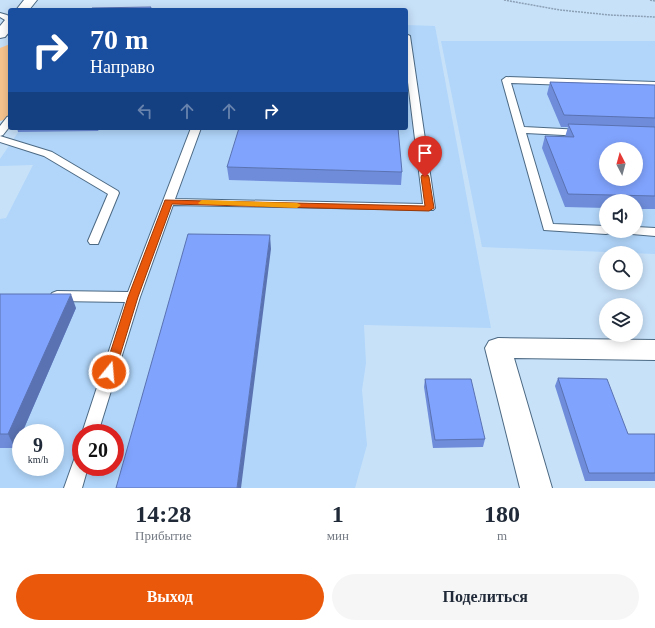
<!DOCTYPE html>
<html lang="ru">
<meta charset="utf-8">
<style>
body{margin:0;font-family:"Times New Roman",serif;background:#f6f6f7;color:#1f2937;height:100vh;display:flex;flex-direction:column;font-size:15px;white-space:nowrap}
*{box-sizing:border-box;margin:0}
p{font-size:13px;color:#747a83}
.icon{flex:none;width:22px;height:22px;fill:none;stroke:currentColor;stroke-width:2;stroke-linecap:round;stroke-linejoin:round}
.map{position:relative;height:488px;overflow:hidden}
.drawer{display:flex;flex-direction:column;background:#fff;flex:1}
.drawer>*{flex:none}
.guide{position:absolute;left:8px;top:8px;width:400px;height:122px;border-radius:4px;box-shadow:0 2px 10px #0003;background:#1a4fa0;color:#fff;overflow:hidden}
.needle{width:26px;rotate:354deg}
.fabs{position:absolute;left:599px;top:142px;display:grid;gap:8px}
.fabs a{display:grid;place-items:center;width:44px;height:44px;border-radius:50%;background:#fff;box-shadow:0 2px 10px #0003;font-size:20px}
.speed{position:absolute;left:12px;top:424px;display:flex;gap:8px;font-size:20px;font-weight:700;text-align:center}
.speed>*{display:grid;place-content:center;width:52px;height:52px;border-radius:50%;background:#fff;box-shadow:0 2px 10px #0003;line-height:1}
.speed small{font-size:10px;font-weight:400}
.speed .limit{border:6px solid #d22;background:#fff;color:#111}
.pin{position:absolute;display:grid;place-items:center;width:34px;height:34px;color:#fff;margin:-41px -17px;border-radius:50% 50% 50% 0;rotate:-45deg;box-shadow:0 0 4px #0007}
.pin .icon{rotate:45deg}
.me{position:absolute;width:44px;margin:-22px;rotate:17deg;stroke-linejoin:round;filter:drop-shadow(0 0 3px #0008)}
.turn{display:flex;align-items:center;gap:14px;height:84px;padding:0 16px;font-size:18px}
.turn .icon{width:52px;height:52px;stroke-width:2.5}
.turn b{display:block;font-size:28px;line-height:34px}
.lanes{display:flex;align-items:center;height:38px;padding:0 16px;background:#0003;justify-content:center;gap:20px;direction:ltr}
.lanes .off{opacity:.35}
.eta{display:flex;justify-content:space-evenly;align-items:center;height:68px;text-align:center}
.eta b{font-size:24px;font-weight:600;line-height:28px}
.cta{display:flex;gap:8px;margin-top:auto;padding:8px 16px}
.cta a{flex:1;height:46px;border-radius:24px;background:#ea580c;color:#fff;font-size:16px;font-weight:600;line-height:46px;text-align:center}
.cta a+a{background:#f6f6f7;color:#1f2937}
.map>svg:first-child{display:block}
.built{fill:#b1d6fa;fill-rule:evenodd}
.green{fill:#f8c48e}
.lines{fill:none;stroke-linecap:round;stroke-linejoin:round}
.lane-casing{stroke:#4c6983;stroke-width:2}
.street-casing{stroke:#4c6983;stroke-width:2}
.path{stroke:#8ba0b4;stroke-width:1.5;stroke-dasharray:2 1;stroke-linecap:butt}
.lane{fill:#fff;fill-rule:evenodd}
.street{fill:#fff;fill-rule:evenodd}
.wall{fill:#6e8cda}
.shaded-wall{fill:#5a72b1}
.building{fill:#80a3fd;stroke:#5a72b1;fill-rule:evenodd}
.route{fill:#ea580c;stroke:#983908}
.slow{fill:#f59e0b}
</style>
<div class="map">
<svg width="655" height="488" viewBox="0 0 655 488">
<rect width="100%" height="100%" fill="#c7e1f9"/>
<path class="built" d="M406,25l29,1 56,302 -127,-3 2,38 -4,27 5,55 -12,43h-355v-269l6,-1 27,-53 -33,1v-7l21,-31h385zM21,433h34v34h-34zM81,433h34v34h-34z
M441,41h214v213l-173,-7zM606,149h30v30h-30zM606,201h30v30h-30z"/>
<path class="green" d="M10,44v71l-3,4 -7,2v-73z"/>
<g class="lines">
<defs>
<path id="lane" d="M0,13l7,2 3,2v6l-10,-6z
M406,34l4,2 25,172 -2,2 -260,-5 -33,92 -42,136h-16l43,-131 -68,-1 -5,-2 -2,-3 2,-3 5,-2 71,1 63,-164h10l-26,71 248,5 -17,-138z
M506,77l149,5v6l-144,-5 13,44 58,3 5,3 -5,3 -56,-3 27,91 53,2v5h5l-1,2 -4,1 -62,-4 -42,-150z
M10,116v10l-7,9 -3,1v-10l7,-9z
M0,136l52,16 66,39 1,2 -21,51h-8l-2,-3 20,-47 -64,-38 -44,-14z
M636,227l19,1v8l-23,-2 -2,-3h6z
M81,454v13h7l-6,21h-18l11,-31z"/>
<path id="street" d="M24,0h13l-8,10h-13z
M10,19v12l-5,6 -5,1v-12l5,-6z
M498,338l157,2v20l-141,-2 38,130h-32l-35,-140 4,-7z"/>
</defs>
<use href="#lane" class="lane-casing"/>
<use href="#street" class="street-casing"/>
<path class="path" d="M504,0l56,10 50,5 45,2
M650,0l5,1"/>
<use href="#lane" class="lane"/>
<use href="#street" class="street"/>
</g>
<path class="wall" d="M550,82l105,3v124h-19v-8h-30v7l-41,-1 -23,-59 3,-12 20,1 3,-10h-7l-14,-33z
M17,128h83l-2,3 -80,1z
M227,167l175,5 -1,13 -172,-5z
M0,294l76,14 -54,125h-1v2l-6,13h-15z
M558,378l70,56h27v47h-70l-30,-95z
M425,379l60,60 -2,8 -50,1 -9,-61z"/>
<path class="shaded-wall" d="M270,235l1,14 -30,239h-4z
M71,294l5,14 -54,125h-1v2l-6,13 -7,-14z"/>
<path class="building" d="M151,7l-1,3h-60l2,-2z
M550,82l105,3v33l-91,-3z
M568,124l87,3v69l-87,-2 -23,-58 29,1zM606,149h30v30h-30z
M239,128h159l4,44 -175,-5z
M188,234l82,1 -33,253h-121z
M0,294h71l-63,140h-8z
M558,378l49,1 21,55h27v39h-66z
M425,379h46l14,60 -50,1z"/>
<path class="route" d="M422,175h6l1,2 5,31 -5,3 -257,-7 -34,93 -23,75 -2,4 -4,1 -4,-1 -1,-4 24,-75 37,-97 260,6 -4,-29z"/>
<path class="slow" d="M202,200l95,3 4,2 -4,3 -98,-4 -1,-1z"/>
</svg>
<div class="fabs">
<a><svg class="needle" viewBox="-14 -14 28 28"><path d="M0-13l5 13h-10z" fill="#e53935"/><path d="M0 13l5-13h-10z" fill="#747a83"/></svg></a>
<a><svg class="icon" aria-label="sound" viewBox="0 0 24 24"><path d="M4 9h4l5-4v14l-5-4H4zM17 9q2 3 0 6"/></svg></a>
<a><svg class="icon" aria-label="search" viewBox="0 0 24 24"><circle cx="10" cy="10" r="6"/><path d="M15 15l6 6"/></svg></a>
<a><svg class="icon" aria-label="layers" viewBox="0 0 24 24"><path d="M12 4l9 5-9 5-9-5zM3 14l9 5 9-5"/></svg></a>
</div>
<div class="speed"><div>9<small>km/h</small></div><div class="limit">20</div></div>
<div class="pin" style="left:425px;top:177px;background:#d93025"><svg class="icon" aria-label="arrive" viewBox="0 0 24 24"><path d="M6 21V4h12l-3 4 3 4H6"/></svg></div>
<svg class="me" style="left:109px;top:372px" viewBox="-20 -20 40 40"><circle r="17" fill="#ea580c" stroke="#fff" stroke-width="3"/><path d="M0-11L8 9 0 5-8 9z" fill="#fff"/></svg>
<div class="guide">
<div class="turn"><svg class="icon" aria-label="right" viewBox="0 0 24 24"><path d="M7 20v-9h11M14 6l5 5-5 5"/></svg><div><b>70 m</b>Направо</div></div>
<div class="lanes"><svg class="icon off" aria-label="left" viewBox="0 0 24 24"><path d="M17 20v-9H6M10 6l-5 5 5 5"/></svg><svg class="icon off" aria-label="ahead" viewBox="0 0 24 24"><path d="M12 20V5M6 11l6-6 6 6"/></svg><svg class="icon off" aria-label="ahead" viewBox="0 0 24 24"><path d="M12 20V5M6 11l6-6 6 6"/></svg><svg class="icon" aria-label="right" viewBox="0 0 24 24"><path d="M7 20v-9h11M14 6l5 5-5 5"/></svg></div>
</div>
</div>
<section class="drawer">
<div class="eta">
<div><b>14:28</b><p>Прибытие</p></div>
<div><b>1</b><p>мин</p></div>
<div><b>180</b><p>m</p></div>
</div>
<div class="cta"><a>Выход</a><a>Поделиться</a></div>
</section>
